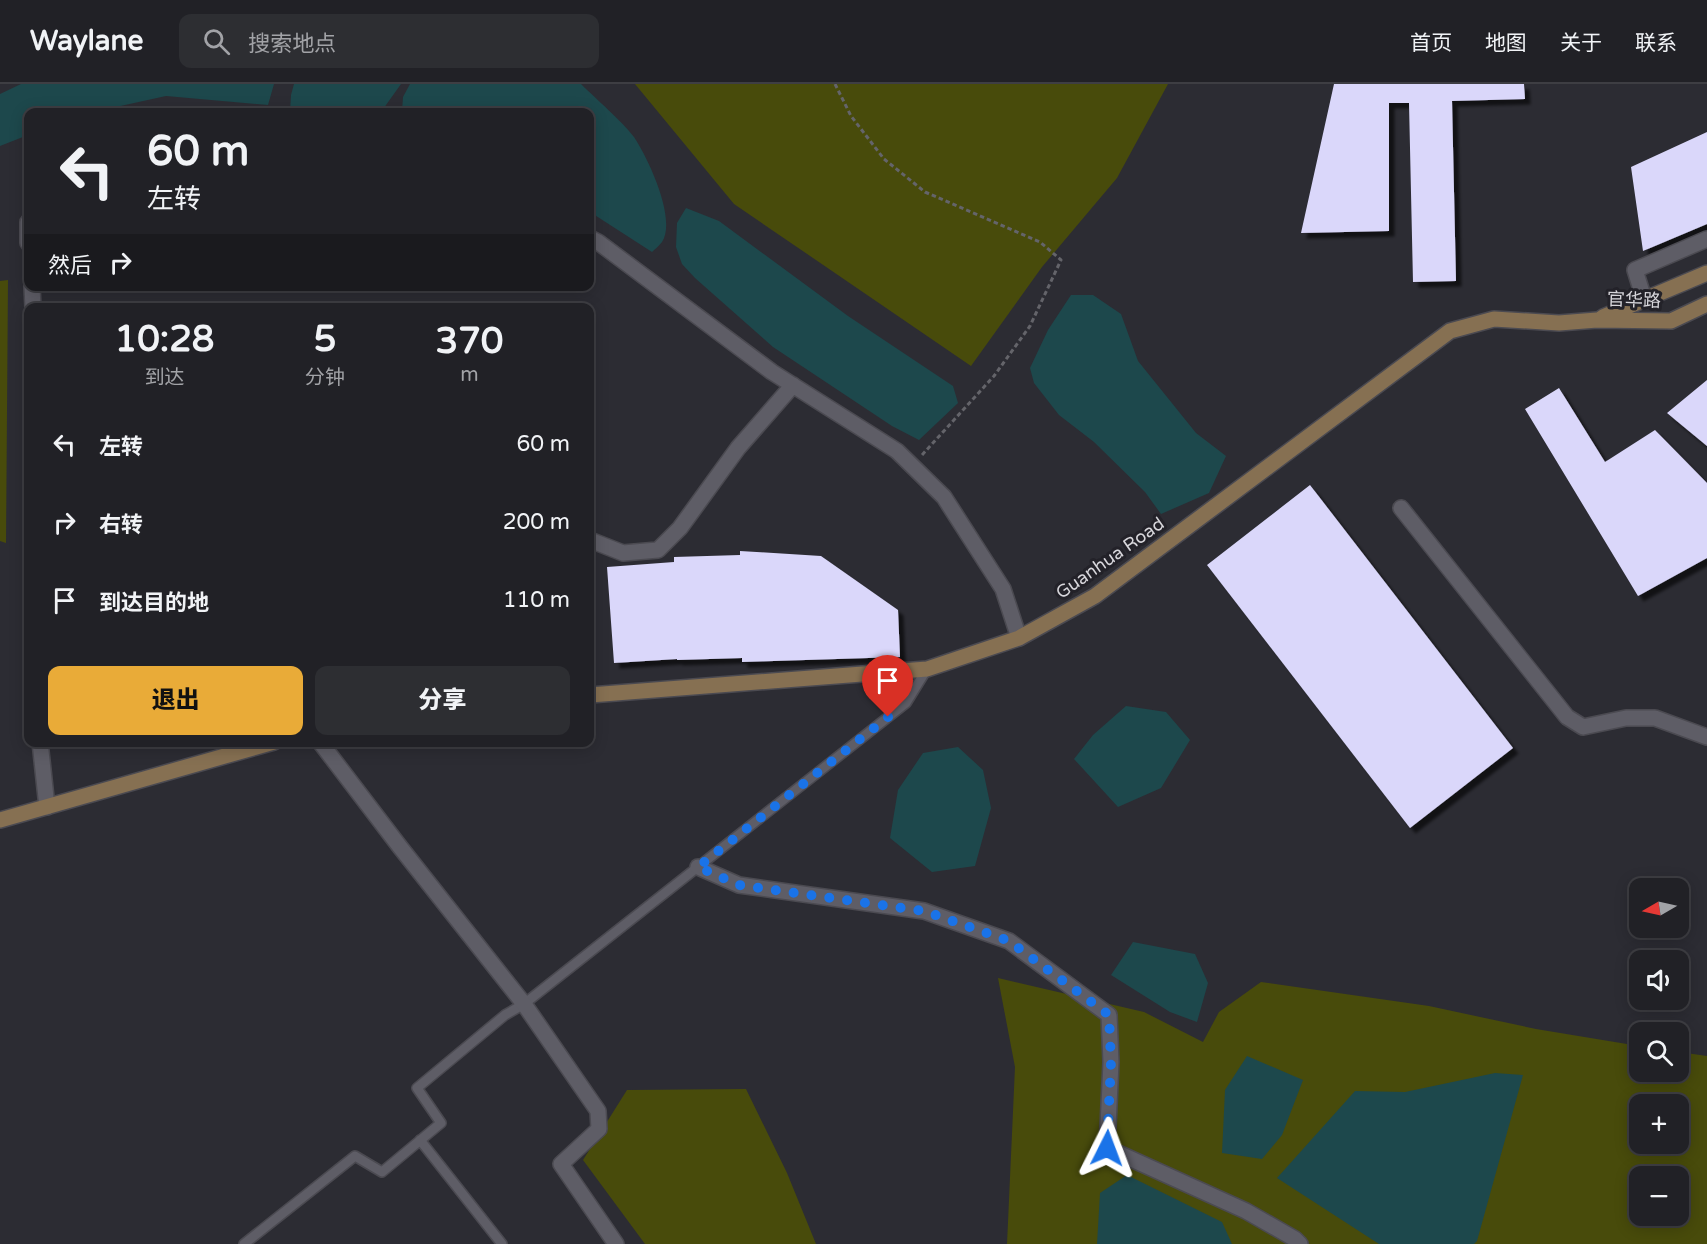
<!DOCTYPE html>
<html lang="zh">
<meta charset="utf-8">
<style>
body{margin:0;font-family:"Varela Round","Noto Sans SC",sans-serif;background:#2d2e32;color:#f1f3f6;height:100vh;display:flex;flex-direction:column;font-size:22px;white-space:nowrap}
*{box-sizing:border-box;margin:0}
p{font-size:20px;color:#a2a3a7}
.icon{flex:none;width:33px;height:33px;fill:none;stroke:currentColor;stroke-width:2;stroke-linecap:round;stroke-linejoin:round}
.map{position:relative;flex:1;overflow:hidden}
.sheet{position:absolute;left:24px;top:219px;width:570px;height:444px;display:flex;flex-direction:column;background:#212126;border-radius:12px;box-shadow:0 3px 15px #0003,0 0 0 2px #3e3e43}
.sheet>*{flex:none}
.banner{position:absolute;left:24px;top:24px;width:570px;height:183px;border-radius:12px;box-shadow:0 3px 15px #0003,0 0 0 2px #3e3e43;background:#212126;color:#f1f3f6;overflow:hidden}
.needle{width:39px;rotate:261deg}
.tools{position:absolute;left:1629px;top:794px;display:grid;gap:12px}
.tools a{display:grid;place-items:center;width:60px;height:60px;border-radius:12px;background:#212126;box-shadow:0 3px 15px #0003,0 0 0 2px #3e3e43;font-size:30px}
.pin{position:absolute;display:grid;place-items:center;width:51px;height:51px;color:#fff;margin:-62px -26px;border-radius:50% 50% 50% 0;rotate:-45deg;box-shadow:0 0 6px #0007}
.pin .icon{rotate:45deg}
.me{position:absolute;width:66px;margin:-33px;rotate:3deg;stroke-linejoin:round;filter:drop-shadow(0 0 4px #0008)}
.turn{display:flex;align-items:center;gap:21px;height:126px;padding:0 24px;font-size:27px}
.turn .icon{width:78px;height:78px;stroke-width:2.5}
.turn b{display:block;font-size:42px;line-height:51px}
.then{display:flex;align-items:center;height:57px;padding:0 24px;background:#0003;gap:12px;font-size:22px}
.eta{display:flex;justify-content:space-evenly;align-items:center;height:102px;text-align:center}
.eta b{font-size:36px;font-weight:800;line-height:42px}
.button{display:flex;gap:12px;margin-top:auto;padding:12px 24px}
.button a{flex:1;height:69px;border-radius:12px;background:#e9ab38;color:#111;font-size:24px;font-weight:800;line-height:69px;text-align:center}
.button a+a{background:#2d2e32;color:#f1f3f6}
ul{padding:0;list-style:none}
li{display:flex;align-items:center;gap:18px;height:78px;padding:0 24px}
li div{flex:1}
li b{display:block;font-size:22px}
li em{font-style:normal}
header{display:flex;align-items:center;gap:36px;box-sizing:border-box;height:84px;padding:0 30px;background:#212126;border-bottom:2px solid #3e3e43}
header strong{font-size:28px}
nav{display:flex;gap:33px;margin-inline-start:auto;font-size:21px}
.search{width:420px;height:54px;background:#2d2e32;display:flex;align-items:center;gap:15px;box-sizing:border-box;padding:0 21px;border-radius:12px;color:#a2a3a7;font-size:22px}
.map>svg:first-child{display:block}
.green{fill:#484b0b;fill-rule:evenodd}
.water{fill:#1d484c}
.building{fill:#dad7fa;filter:url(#shadow)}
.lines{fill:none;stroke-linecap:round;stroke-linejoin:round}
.service-casing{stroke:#4b4a51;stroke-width:12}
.minor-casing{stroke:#4b4a51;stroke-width:18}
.secondary-casing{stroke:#4b4a51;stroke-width:18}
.path{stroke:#64646a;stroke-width:3;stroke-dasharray:4.5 3;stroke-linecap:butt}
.service{stroke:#5e5d66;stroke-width:9}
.minor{stroke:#5e5d66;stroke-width:15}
.secondary{stroke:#867052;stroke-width:15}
.route{stroke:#1a73e8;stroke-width:10;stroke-dasharray:0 18}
.labels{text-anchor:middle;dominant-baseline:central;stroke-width:6;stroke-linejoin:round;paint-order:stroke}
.street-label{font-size:18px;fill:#d7d6db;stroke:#232229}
</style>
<header>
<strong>Waylane</strong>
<div class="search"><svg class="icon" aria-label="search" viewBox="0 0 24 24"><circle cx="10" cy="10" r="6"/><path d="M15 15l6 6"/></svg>搜索地点</div>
<nav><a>首页</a><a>地图</a><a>关于</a><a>联系</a></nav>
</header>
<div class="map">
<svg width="1707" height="1160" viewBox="0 0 1707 1160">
<defs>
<filter id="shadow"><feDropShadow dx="5.5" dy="5.5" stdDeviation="1.5" flood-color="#0009"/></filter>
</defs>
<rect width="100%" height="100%" fill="#2c2c33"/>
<path class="green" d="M635,0h533l-51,94 -75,89 -71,99 -237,-162z
M8,196l-2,263 -6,-2v-260z
M998,894l146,34 59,30 16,-30 42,-30 168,24 107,23 103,17 1,25h38l1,-19 28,4v188h-700l8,-177zM1640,1020h38v39h-38zM1640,1092h38v39h-38z
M746,1005l41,84 29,71h-171l-62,-84 44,-70z"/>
<path class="water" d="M21,0h253l-6,21 -102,-9 -73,16h-65v23l-28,11v-52z
M294,0h107l-20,28h-91l1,-17z
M410,0h171c15,15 41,37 53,53 14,21 43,82 28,105 -3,4 -7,7 -10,10l-62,-40v-100h-188l1,-15z
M686,124l33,13 129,95 105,70 5,17 -39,37 -27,-14 -119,-79 -78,-69 -13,-14 -6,-17 1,-24z
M1071,211h22l28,19 17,47 58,72 30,23 -17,37 -48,21 -16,-22 -51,-50 -35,-27 -25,-32 -4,-15 18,-38z
M1126,622l40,6 24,28 -29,48 -43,19 -44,-48 19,-24z
M958,663l25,23 8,38 -16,58 -43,6 -42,-34 8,-48 25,-37z
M1133,858l62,12 13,29 -11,39 -27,-10 -59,-37z
M1247,972l56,24 -21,55 -20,24 -40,-6 3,-63z
M1495,989l28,2 -46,166 -3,3h-95l-102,-66 78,-87 50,1z
M1127,1091l95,47 10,22h-135l3,-51z"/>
<path class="building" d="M1334,0h190l1,15 -73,2 4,180 -43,1 -4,-179h-20v128l-88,2z
M1707,48v92l-64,27 -12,-84z
M1707,296v66l-40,-33z
M1559,304l46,74 50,-32 52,53v75l-69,38 -113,-187z
M1310,401l203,263 -103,80 -203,-263z
M740,467l81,5 77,54 2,47 -158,5v-4l-65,2v-1l-63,4 -7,-96 67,-5v-5l66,-2z"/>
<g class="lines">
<defs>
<path id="service" d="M420,1056l82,104
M244,1160l111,-88 27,16 59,-49 -24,-35 88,-73 19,-11 382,-301 21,-34"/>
<path id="minor" d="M28,138v21
M590,154l8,4 174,130 125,79 47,46 59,92 16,49
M32,202l1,22
M1644,215l-9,-29 72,-31
M1401,424l166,209 16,10 43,-9h29l52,19
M590,456l33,13 35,-3 22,-22 58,-80 55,-63
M40,658l7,65
M320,658l80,105 124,157 74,107 1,18 -38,35 55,80
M698,783l41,18 185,26 85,30 100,74 2,47 -4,86 139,63 49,28 5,5"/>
<path id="secondary" d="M1603,233l104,-44
M590,611l337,-26 92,-31 76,-42 355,-265 44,-12 65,4 38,-3 74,1 36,-17
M0,736l274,-78"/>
</defs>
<use href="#service" class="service-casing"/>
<use href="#minor" class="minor-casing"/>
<use href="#secondary" class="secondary-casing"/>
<path class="path" d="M835,0l16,32 33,43 41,33 115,50 21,18 -31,66 -36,50 -72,79"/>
<use href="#service" class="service"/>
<use href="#minor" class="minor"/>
<use href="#secondary" class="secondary"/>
</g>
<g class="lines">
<path class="route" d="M888,633l-190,150 41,18 185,26 85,30 100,74 2,47 -4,86"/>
</g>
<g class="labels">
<g class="street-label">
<text transform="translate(1634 216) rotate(2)">官华路</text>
<text transform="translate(1110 474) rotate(-35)">Guanhua Road</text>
</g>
</g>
</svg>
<div class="tools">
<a><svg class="needle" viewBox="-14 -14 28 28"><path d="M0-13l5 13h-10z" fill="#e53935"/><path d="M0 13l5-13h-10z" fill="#a2a3a7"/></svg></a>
<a><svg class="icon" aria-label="sound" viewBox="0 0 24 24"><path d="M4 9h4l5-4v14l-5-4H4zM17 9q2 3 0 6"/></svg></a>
<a><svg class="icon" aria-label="search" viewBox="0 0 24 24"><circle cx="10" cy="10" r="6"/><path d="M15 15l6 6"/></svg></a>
<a>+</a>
<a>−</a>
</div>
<div class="pin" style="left:888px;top:633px;background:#d93025"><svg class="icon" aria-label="arrive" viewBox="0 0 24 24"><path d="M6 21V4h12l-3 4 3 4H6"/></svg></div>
<svg class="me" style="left:1107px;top:1064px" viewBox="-20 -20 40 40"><path d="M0-17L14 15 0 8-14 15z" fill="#1a73e8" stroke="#fff" stroke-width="4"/></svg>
<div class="banner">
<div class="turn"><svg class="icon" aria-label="left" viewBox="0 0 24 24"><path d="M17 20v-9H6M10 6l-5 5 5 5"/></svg><div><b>60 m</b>左转</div></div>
<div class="then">然后<svg class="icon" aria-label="right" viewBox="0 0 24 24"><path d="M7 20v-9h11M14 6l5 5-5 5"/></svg></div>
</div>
<section class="sheet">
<div class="eta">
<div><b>10:28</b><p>到达</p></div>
<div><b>5</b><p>分钟</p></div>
<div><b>370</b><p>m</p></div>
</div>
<ul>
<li><svg class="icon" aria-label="left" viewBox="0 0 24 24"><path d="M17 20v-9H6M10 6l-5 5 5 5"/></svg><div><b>左转</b></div><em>60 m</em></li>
<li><svg class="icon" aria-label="right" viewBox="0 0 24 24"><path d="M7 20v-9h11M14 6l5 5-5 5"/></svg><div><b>右转</b></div><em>200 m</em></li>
<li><svg class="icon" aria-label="arrive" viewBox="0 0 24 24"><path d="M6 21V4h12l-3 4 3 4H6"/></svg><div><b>到达目的地</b></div><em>110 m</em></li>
</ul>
<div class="button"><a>退出</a><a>分享</a></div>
</section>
</div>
